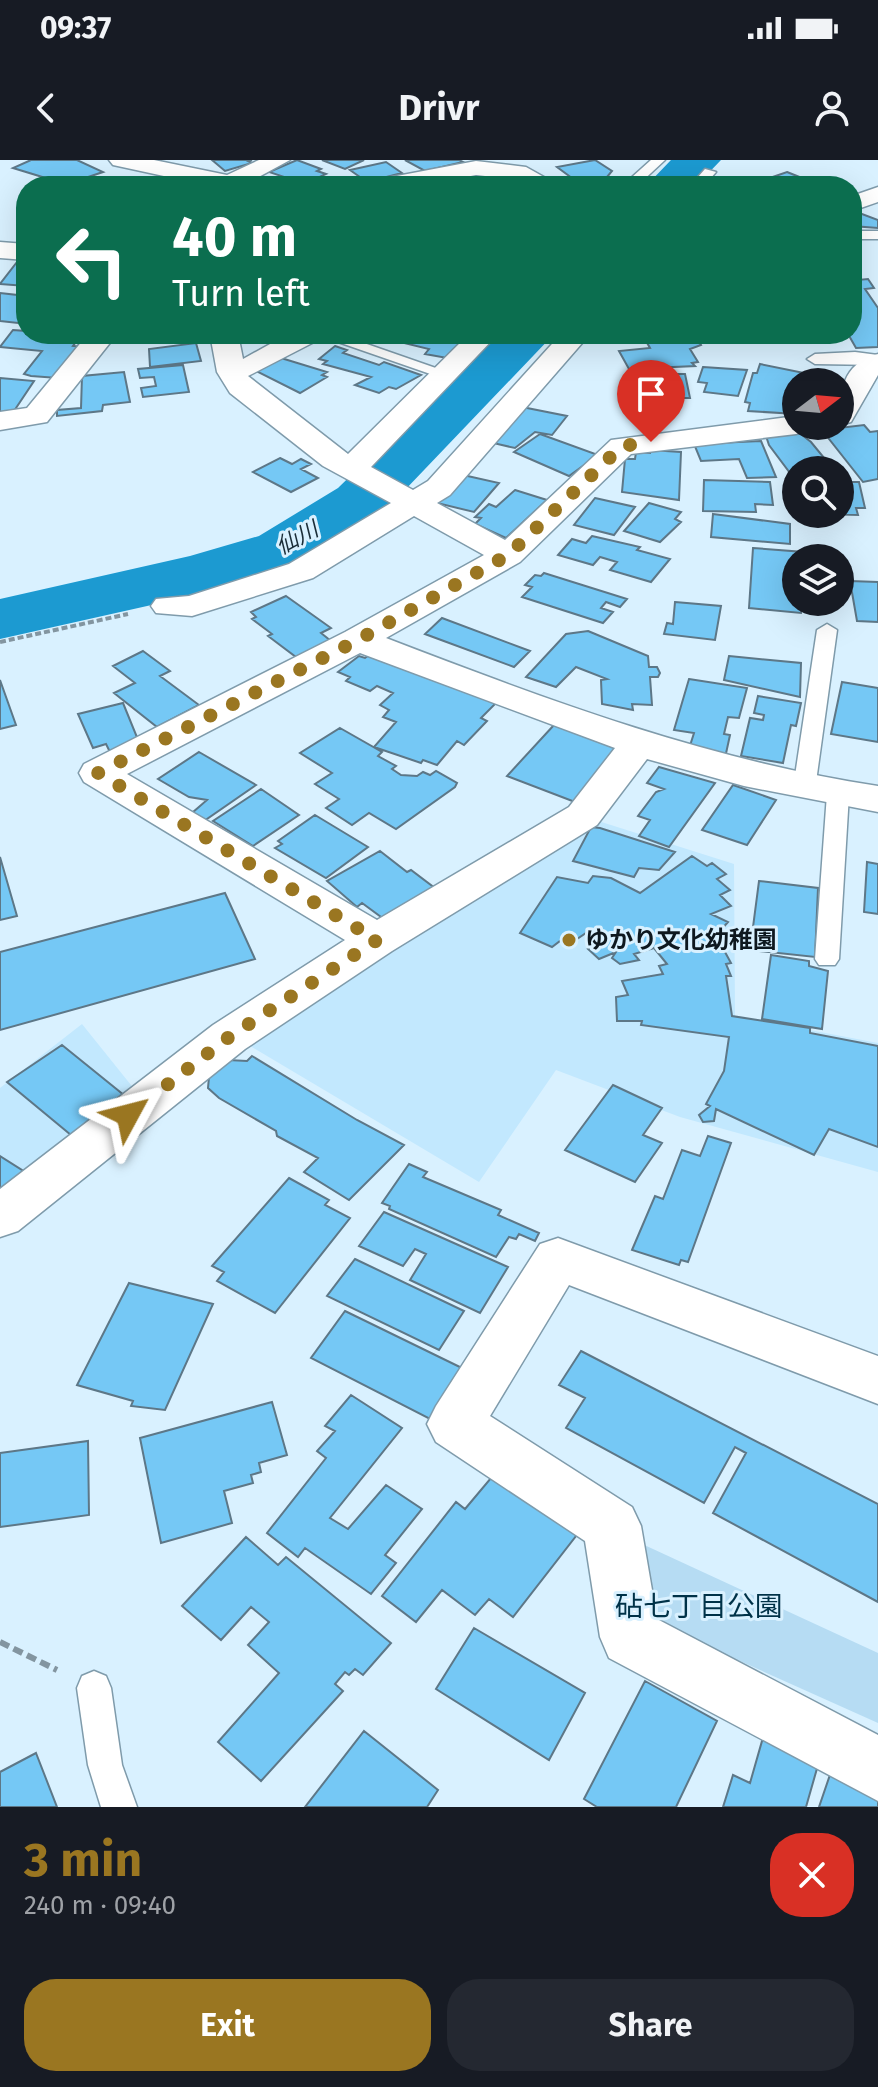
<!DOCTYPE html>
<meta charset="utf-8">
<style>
body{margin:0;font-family:"Fira Sans","Noto Sans JP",sans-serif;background:#242831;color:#f1f3f6;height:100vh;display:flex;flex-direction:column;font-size:30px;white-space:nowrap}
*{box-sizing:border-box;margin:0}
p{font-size:26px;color:#9ea1a6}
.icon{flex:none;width:44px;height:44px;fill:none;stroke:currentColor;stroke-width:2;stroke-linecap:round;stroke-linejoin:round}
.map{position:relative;height:1647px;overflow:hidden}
.details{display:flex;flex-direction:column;background:#171b24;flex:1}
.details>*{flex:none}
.banner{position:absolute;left:16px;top:16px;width:846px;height:168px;border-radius:32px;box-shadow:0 8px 32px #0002;background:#0b6e4f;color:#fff;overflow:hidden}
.needle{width:52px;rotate:74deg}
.controls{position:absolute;left:782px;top:208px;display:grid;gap:16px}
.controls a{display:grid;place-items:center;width:72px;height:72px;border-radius:50%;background:#171b24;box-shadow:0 8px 32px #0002;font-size:40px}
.pin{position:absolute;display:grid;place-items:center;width:68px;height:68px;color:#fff;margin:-82px -34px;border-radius:50% 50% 50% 0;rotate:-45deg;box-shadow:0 0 8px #0007}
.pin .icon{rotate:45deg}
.me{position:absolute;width:88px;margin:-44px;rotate:52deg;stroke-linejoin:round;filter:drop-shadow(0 0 6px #0008)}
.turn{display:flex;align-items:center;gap:28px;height:168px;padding:0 24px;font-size:36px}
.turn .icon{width:104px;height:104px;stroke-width:2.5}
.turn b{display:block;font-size:56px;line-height:68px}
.round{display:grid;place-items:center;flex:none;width:84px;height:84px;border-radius:32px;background:#242831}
.head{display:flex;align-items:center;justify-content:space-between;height:136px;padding:0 24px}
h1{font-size:48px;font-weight:700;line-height:60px;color:#9a7621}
.action{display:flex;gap:16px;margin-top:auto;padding:16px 24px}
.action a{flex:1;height:92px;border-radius:32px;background:#9a7621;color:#fff;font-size:32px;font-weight:700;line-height:92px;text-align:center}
.action a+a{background:#242831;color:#f1f3f6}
.status{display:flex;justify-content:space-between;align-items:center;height:56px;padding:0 40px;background:#171b24;direction:ltr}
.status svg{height:22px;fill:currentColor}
header{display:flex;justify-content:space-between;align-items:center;height:104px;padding:0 24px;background:#171b24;font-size:36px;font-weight:700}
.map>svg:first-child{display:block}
.built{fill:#c2e8fe}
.green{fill:#b6dcf3}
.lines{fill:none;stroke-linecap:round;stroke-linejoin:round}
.river{fill:#1c9ad1;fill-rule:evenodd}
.building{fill:#75c8f5;stroke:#5d7787;stroke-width:2}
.lane-casing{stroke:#7f9bab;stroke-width:3}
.street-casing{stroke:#7f9bab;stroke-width:3}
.path-far1{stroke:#8395a0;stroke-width:4;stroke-dasharray:6 3;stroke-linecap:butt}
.path{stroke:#8395a0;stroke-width:6;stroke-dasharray:10 5;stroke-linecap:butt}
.lane{fill:#fff;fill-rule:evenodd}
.street{fill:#fff;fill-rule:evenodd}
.route{stroke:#9a7621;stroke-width:14;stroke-dasharray:0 25.2}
.poi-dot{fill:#9a7621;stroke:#d9f1ff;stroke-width:3}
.labels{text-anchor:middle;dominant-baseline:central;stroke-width:6;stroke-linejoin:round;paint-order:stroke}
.far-water-label{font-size:22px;font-style:italic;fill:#1a2d38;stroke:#d9f1ff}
.poi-label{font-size:24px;font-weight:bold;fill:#0e181f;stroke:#d9f1ff;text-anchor:start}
.near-park-label{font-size:28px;fill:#003248;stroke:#d9f1ff}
</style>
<div class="status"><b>09:37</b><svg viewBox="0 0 49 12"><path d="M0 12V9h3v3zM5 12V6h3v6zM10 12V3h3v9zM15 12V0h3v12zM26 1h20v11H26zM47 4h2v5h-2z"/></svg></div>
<header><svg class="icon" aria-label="back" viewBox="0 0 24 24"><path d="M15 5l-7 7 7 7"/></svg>Drivr<svg class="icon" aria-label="person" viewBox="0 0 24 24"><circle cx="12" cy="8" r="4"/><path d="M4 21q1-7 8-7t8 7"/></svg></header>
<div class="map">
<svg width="878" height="1647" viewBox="0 0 878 1647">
<rect width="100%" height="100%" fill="#d9f1ff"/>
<path class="built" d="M592,659l142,45 1,152 143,27v129l-198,-55 -124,-47 -77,112 -234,-139z
M82,864l57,71 -139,115v-122z"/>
<path class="green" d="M640,1383l238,110v70l-227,-102z"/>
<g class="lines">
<path class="river" d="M671,0h50l-25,26h-50z
M496,174h58l-172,180 -77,50 -100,29 -205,46v-40l190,-43 69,-20 79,-48z"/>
</g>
<path class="building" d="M31,0h46l26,12 -27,9 8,3 -2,2h-37l17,-3 -49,-15z
M212,0h40l-4,1 4,2 -27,8z
M297,0l24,9 -4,2 9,3 -21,10 -36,-12z
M322,0h42l-19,9z
M405,0h54l4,2 -38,9z
M595,0l17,11 -5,6 -27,7 -23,-17z
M386,2l16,11 -35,9 -17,-12z
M787,12l35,14h-49l-12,-5z
M485,13l31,8 -8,5 -39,-4z
M168,15l41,9 -50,2 6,-3 -6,-2z
M452,16l10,10h-44z
M719,17l35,6 2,3h-44z
M854,51l24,9v8l-26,-2z
M17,102l9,1v23l-26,-2z
M852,110l6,10 10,-1 6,9 -9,1 13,19v39l-22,1 -8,-14h4z
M0,133l26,3v16l-8,11 -18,-2z
M13,170l13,1v3l54,2 -7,10 11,1 -26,31 -27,-2 -7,-2 18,-23 -42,-4z
M413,174h19l31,6 -16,18 -22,-4 4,-5 -25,-6z
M642,174l53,1 6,10 -11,4 8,13 -6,1 3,3 -66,3 -10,-18 31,-3z
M196,183l5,18 -51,6 -1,-18z
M335,186l12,4 -4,3 36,12 5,-3 37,13 -25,14 -7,-2 -10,6 -24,-8 16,-8 -48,-13 4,-3 -8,-2z
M281,198l46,14 -5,3 5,2 -27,16 -44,-22z
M760,204l49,10 -2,8h-11v32l-48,-3 2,-8 -5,-1 8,-29h4z
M183,205l6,27 -46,5 -2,-9 15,-2 -2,-9 -14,1 -2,-9z
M703,207l44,3 -9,26 -34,-4 3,-9 -9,-1z
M124,212l6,30 -27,3 -1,6 -45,5v-6l24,-2 1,-32z
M649,214h36l5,24h-42l-3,-19h5z
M0,218l34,3 -22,33 -12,-1z
M522,247l45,9 -15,19 -17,-3 -20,16 -22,-5z
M864,265l6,7 8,-1v48l-15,3 -41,-52z
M797,271l14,11 23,28h-38l-3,7 -24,-32 -4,-12z
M540,274l58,21 -29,21 -55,-24z
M761,281l15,36 -29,1 -8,-19 -38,2 -7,-17z
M650,290l31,2 -2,48 -57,-8 3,-33h10l1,-7 14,1z
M280,298l12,6 9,-5 10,5 -10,5 17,9 -27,14 -38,-20z
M463,315l36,8 -25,29 -37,-9z
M704,320l66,2 3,23 -18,-1 1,8 -53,-1z
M840,322h19l6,26h-9l2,7 -35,-1h17z
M515,330l32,10 -41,38 -31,-14 6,-6 -6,-1 14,-13 7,3z
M595,338l40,9 -21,28 -40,-10z
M649,343l32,9 -6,7 6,3 -21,20 -36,-11z
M713,354l77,10v20l-79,-7z
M592,376l48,11 -3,3 33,9 -19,23 -41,-12 7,-8 -17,-5 -7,8 -35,-10 14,-16 14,4z
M753,388l51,4v6h-8v44h6l-1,11 -52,-5z
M544,413l83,26 -7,8 -14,-5 -5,6 12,4 -10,11 -81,-26 10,-10 -7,-2 10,-10 6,1z
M850,421l28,1v40l-21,-1z
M286,436l45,32 -10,5 10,8 -35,16 -28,-21 4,-2 -20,-15 4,-2 -5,-5z
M675,442l46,4 -6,34 -51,-6 3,-11 6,1z
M442,458l88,33 -16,16 -89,-33z
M588,471l60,25 1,11h8l3,6 -2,4h-8l2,28 -20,-1 1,6 -31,-6 -1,-24 6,-1 -31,-12 -20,20 -30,-10 40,-43z
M143,491l27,20 -10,5 39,29 -42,22 -43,-34 21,-10 -22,-17z
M369,495l128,47 -16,16 6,3 -23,24 -7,-4 -20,24 -14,-5 -2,3 -47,-16 22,-25 -13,-5 6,-7 -9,-5 13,-12 -16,-7 -7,5 -24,-10 4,-4 -12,-5 21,-16 6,2z
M729,496l72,7 -1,34 -76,-17z
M689,519l58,9 -8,30 -11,-1 -4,17 6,1 -5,23 -37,-6 6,-19 -20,-3z
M0,520l16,45 -16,4z
M842,522l36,6v54l-47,-8z
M758,536l43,7 -5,23 -5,-1 -8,38 -42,-7 9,-38 13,2 1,-5 -10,-2z
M123,543l18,44 -30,7 -5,-10 -13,4 -15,-34z
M554,565l64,23 -43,54 -68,-26z
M340,568l42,24 -4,4 18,10 -4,3 9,6 16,1 6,-4 7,3 6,-4 21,12 -2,4 -59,42 -27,-16 -17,12 -26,-17 13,-9 -24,-15 17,-11 -32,-20z
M199,592l57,33 -52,36 -12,-8 15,-13 -18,-3 -31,-18z
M659,607l56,16 -46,64 -30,-11 11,-16 -12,-4 18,-24 8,-3 -17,-6z
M733,625l43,15 -29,45 -45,-15z
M261,629l38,26 -46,31 -40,-25z
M315,655l53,32 -42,31 -51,-30 7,-4 -4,-3z
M591,667l9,1 75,24 -16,18 -20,-2 -5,9 -61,-16z
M380,691l27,21 4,-2 33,25 -52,30 -30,-22 -5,4 -30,-26z
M692,696l15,10 5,-3 14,11 -9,5 13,11 -10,5 11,11 -20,8 17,8 -8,9 10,15 -5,6 6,11 -5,1 5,12h-5l6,40 78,12v5l68,13v101l-49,-18 -15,26 -98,-46 -2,12 -11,1 -4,-7 11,-9 -4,-2 18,-33 5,-34 -88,-12 1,-4h-25l-1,-24 12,-2 -6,-14 41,-7 -4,-8 8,-2 -13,-16 -20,6 5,6 -19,4 -8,-6 4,-6 -17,7 -11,-10 14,-8 -13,-10 -21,14 -8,-4 -8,6 -32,-14 37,-56 31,6 5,-7 18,2 29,15z
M0,697l17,59 -17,4z
M867,702l11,2v50l-14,-2z
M759,721l59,7 -3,69 -65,-7z
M225,733l30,66 -255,71v-78z
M771,795l38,6v5l19,5 -6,58 -60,-10z
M62,885l68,55 -53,40 -70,-58z
M252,896l105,64 47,25 -55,55 -45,-28 14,-14 -41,-22 -1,-5 -57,-33 -11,-10 1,-11 19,-17 19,1z
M613,925l49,23 -19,27 19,8 -27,39 -70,-32z
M708,976l23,7 -43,119 -7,-2 -2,5 -47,-15 23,-54 8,3 19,-49 18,6z
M0,996l25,16 -25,23z
M409,1004l18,8 -4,5 78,33 -3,5 41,18 -4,8 -16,-7 -3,5 -7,-2 -13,20 -107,-48 1,-3 -8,-3z
M289,1018l40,22 -4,5 25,13 -75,95 -58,-32 7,-9 -12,-6z
M384,1052l124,55 -28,46 -70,-33 16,-26 -11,-5 -12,17 -44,-20z
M355,1099l109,52 -25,39 -112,-54z
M129,1123l84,21 -48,106 -34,-4 2,-5 -56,-16z
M345,1151l121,59 -32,51 -123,-63z
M581,1191l297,153v98l-165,-89 33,-60 -11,-6 -31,56 -138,-75 19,-30 -26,-13z
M351,1235l51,33 -72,90 18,11 38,-44 36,24 -37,46 11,8 -25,31 -66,-46 -7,9 -31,-24 59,-75 -9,-7 18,-20 -10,-5z
M272,1242l15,53 -28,8 2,9 -10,3 2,8 -29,8 8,32 -71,20 -21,-105z
M88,1281l1,74 -89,12v-74z
M496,1312l87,55 -70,90 -24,-18 -14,16 -33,-25 -26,32 -34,-26 74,-94 9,7z
M246,1377l32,28 8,-8 105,86 -28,32 -8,-6 -6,6 -4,-3 -10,12 8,7 -82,90 -43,-39 61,-69 -31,-28 21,-23 -18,-15 -30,33 -39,-34z
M474,1468l111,65 -36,67 -113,-71z
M645,1521l72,40 -41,86h-79l-13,-8z
M766,1567l56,24 -16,56h-83l10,-32 17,8z
M364,1571l74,59 -11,17h-122z
M36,1593l21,54h-57v-35z
M834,1603l44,22v22h-59z"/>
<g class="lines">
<defs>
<path id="lane" d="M651,0h14l-28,26h-15z
M705,9l11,3 -12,14h-14z
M852,71h26v8h-26z
M315,174h23l115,40 -14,3z
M855,192l23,3v10l-63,-1 -8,-5 8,-5z
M827,464l10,6 -22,159 -11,7 -11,-7 24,-159z
M838,627l11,7 -10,165 -4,6h-16l-4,-6 12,-165z
M94,1511l12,5 5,12 11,77 15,42h-36l-13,-42 -11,-77 5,-12z"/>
<path id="street" d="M109,0h45l73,15 32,-15h31l-48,26h-32l-97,-21z
M476,1l50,6 34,19h-31l-16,-7 -37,-4 -57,11h-50l12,-7z
M878,27v15l-26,9v-15z
M0,82l26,2v16l-26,-2z
M88,174h29l-70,88 -47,8v-18l27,-4z
M210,174h28l5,25 45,-25h34l-4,6 -70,36 100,78 121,-120h29l-127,133 42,23 15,-9 133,-147h29l-140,161 -13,8 68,37 106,-100 185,-24v10h14l-3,5 -11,3 -165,20 -111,108 -134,76c162,62 320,122 492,148v26l-134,-26 -97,-27 -50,66 -205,126 -147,98 -227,182 -18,6v-48l213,-164 132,-85 -261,-158 -5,-9 5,-9 261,-132 139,-77 -70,-39 -101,62 -121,38 -36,-3 -5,-7 5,-7 33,-3 100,-32 102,-61 -68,-37 -93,-73 -13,-21zM360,493l255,95 -46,59 -192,113 -250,-146z
M878,194v21l-27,47 -11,3c0,-33 1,-61 38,-71z
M558,1078l320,118v48l-309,-119 -79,131 142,91 9,19 16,93 221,116v66l-269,-143 -9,-21 -15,-96 -149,-99 -9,-18 9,-18 104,-162z"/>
</defs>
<use href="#lane" class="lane-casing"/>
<use href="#street" class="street-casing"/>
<path class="path-far1" d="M0,482l128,-28"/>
<path class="path" d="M0,1482l57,28"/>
<use href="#lane" class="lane"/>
<use href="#street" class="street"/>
</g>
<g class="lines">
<path class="route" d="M128,955l101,-78 148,-97 -279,-167 260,-133 150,-85 114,-109 29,-4"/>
</g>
<circle class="poi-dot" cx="569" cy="780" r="8"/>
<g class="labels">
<g class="far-water-label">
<text transform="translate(297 378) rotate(-28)">仙川</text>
</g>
<g class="poi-label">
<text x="585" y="780">ゆかり文化幼稚園</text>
</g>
<g class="near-park-label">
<text x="699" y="1446">砧七丁目公園</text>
</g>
</g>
</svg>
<div class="controls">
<a><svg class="needle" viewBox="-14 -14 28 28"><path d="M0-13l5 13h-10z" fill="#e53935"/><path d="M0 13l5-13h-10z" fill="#9ea1a6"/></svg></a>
<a><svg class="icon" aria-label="search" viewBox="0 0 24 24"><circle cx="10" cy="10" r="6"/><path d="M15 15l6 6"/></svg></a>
<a><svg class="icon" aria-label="layers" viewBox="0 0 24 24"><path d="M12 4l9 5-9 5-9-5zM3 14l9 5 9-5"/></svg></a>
</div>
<div class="pin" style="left:651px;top:282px;background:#d93025"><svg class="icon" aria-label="arrive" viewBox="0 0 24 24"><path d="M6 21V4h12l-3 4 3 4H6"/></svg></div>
<svg class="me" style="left:128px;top:955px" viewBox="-20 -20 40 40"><path d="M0-17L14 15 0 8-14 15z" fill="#9a7621" stroke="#fff" stroke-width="4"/></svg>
<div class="banner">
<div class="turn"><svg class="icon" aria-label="left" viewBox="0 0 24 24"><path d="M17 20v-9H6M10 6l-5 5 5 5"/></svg><div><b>40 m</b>Turn left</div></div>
</div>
</div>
<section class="details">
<div class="head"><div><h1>3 min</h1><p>240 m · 09:40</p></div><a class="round" style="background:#d93025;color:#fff"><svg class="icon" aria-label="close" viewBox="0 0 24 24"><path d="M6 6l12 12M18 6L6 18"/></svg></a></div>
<div class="action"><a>Exit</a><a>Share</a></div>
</section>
